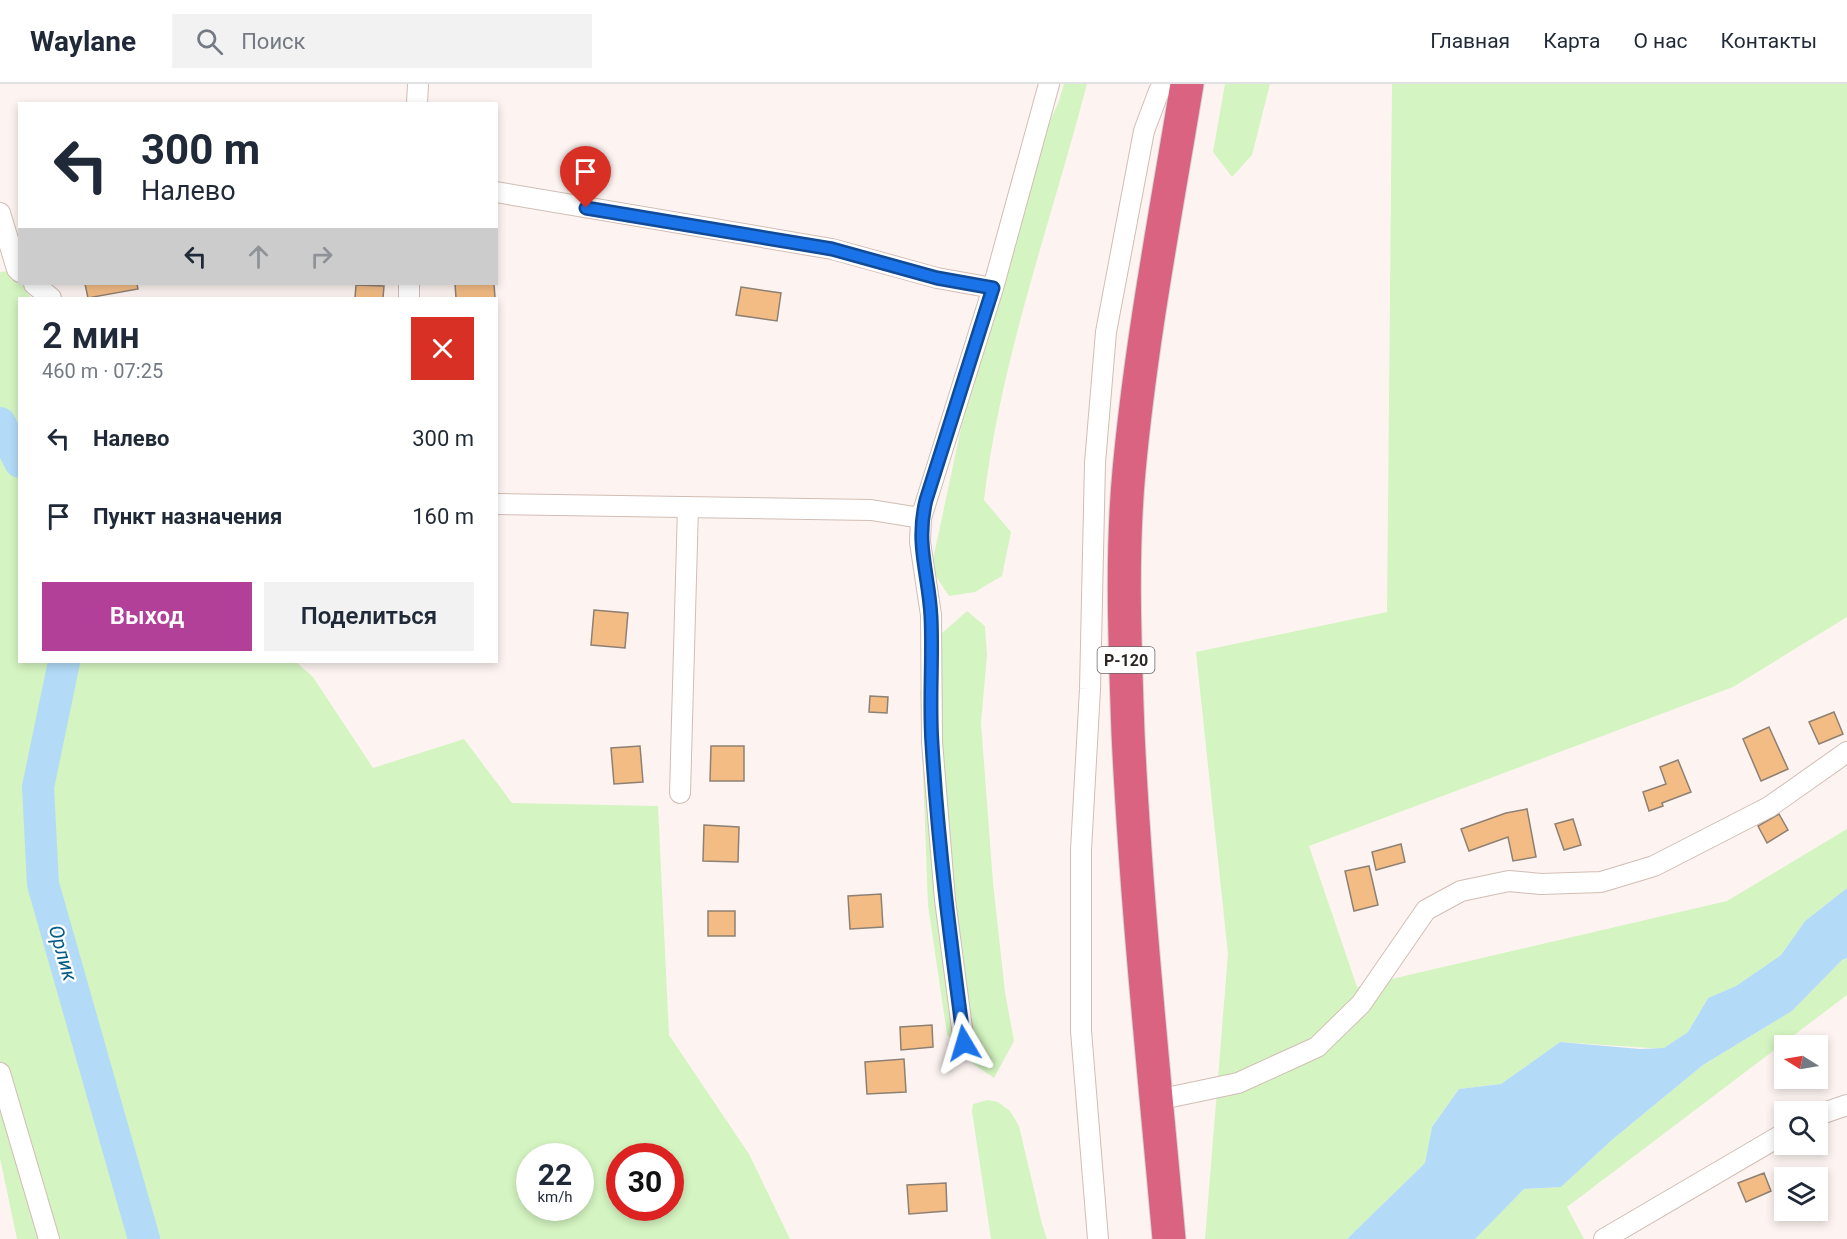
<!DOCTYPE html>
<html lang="ru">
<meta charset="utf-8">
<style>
body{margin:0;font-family:Roboto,sans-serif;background:#f2f2f3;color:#1f2937;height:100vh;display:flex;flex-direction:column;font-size:22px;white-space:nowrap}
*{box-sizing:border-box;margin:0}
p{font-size:20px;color:#747a83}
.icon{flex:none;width:33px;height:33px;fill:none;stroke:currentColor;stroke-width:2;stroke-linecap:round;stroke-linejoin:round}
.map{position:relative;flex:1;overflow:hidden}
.details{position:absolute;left:18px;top:213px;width:480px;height:366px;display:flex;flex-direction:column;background:#fff;border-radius:0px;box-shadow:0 3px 9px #0003}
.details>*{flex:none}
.guide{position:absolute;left:18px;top:18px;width:480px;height:183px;border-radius:0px;box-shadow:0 3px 9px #0003;background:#fff;color:#1f2937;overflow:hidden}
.needle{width:39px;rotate:281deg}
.buttons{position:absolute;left:1774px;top:951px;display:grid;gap:12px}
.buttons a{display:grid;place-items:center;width:54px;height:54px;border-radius:0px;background:#fff;box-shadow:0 3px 9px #0003;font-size:30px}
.speed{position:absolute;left:516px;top:1059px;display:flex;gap:12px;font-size:30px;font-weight:700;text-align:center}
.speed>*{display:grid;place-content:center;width:78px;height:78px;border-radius:50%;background:#fff;box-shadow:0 3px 9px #0003;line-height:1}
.speed small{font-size:15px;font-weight:400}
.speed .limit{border:9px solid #d22;background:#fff;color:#111}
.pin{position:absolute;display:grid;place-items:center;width:51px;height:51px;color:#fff;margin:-62px -26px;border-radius:50% 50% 50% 0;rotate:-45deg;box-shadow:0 0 6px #0007}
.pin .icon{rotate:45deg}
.me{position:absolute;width:66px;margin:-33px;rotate:353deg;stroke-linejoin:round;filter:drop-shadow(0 0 4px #0008)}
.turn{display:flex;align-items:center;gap:21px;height:126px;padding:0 24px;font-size:27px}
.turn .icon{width:78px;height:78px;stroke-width:2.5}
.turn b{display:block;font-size:42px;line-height:51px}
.lanes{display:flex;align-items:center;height:57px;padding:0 24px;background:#0003;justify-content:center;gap:30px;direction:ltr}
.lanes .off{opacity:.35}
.round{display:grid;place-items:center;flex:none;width:63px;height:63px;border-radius:0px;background:#f2f2f3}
.headline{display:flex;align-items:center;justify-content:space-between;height:102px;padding:0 24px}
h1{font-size:36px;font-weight:600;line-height:45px}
.cta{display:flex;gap:12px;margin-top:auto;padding:12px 24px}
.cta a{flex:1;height:69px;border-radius:0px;background:#b23f98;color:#fff;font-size:24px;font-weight:600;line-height:69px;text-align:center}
.cta a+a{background:#f2f2f3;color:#1f2937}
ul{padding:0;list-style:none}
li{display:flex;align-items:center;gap:18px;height:78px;padding:0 24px}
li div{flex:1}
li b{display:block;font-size:22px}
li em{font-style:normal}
header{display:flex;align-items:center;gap:36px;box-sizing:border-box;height:84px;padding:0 30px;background:#fff;border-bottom:2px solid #e0e1e3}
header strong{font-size:28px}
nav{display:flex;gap:33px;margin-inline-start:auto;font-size:21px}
.search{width:420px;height:54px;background:#f2f2f3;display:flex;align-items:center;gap:15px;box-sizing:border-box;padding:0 21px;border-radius:0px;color:#747a83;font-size:22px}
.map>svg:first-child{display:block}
.green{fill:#d4f4c1;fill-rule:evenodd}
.water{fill:#b3dbf7}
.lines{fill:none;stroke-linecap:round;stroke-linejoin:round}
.river{stroke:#b3dbf7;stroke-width:32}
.building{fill:#f3bc85;stroke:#8e8072;stroke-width:1.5}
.street-casing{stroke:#d1bdb4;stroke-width:22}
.highway-casing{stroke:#d5d4d3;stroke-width:35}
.street{stroke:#fff;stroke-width:20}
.highway{stroke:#da6381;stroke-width:33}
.route-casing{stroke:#114b97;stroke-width:15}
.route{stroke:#1a73e8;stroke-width:10}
.labels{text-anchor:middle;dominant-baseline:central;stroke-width:4.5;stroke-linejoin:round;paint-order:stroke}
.shield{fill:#fff;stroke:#6d6765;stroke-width:1.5}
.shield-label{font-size:16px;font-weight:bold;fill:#2e2623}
.water-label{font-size:20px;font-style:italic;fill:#005b86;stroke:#fff}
</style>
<header>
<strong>Waylane</strong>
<div class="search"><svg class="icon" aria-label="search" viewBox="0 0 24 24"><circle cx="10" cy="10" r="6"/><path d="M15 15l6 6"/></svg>Поиск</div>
<nav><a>Главная</a><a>Карта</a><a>О нас</a><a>Контакты</a></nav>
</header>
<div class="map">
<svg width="1847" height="1155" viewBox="0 0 1847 1155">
<rect width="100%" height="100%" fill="#fdf4f1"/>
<path class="green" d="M1064,0h23c-36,138 -86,274 -103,416l27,32 -9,44 -27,16 -26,4 -18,-27 43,-202 46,-179 39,-87z
M1225,0h45l-18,71 -20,22 -19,-25z
M1392,0h455v533l-114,70 -424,159 48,141 370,-86 120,-72v59l-42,33 -24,34 -45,31 -28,12 -20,34 -24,17 -104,-7 -59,42 -42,5 -27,38 -7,36 -78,76h-142l23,-285 -32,-302 191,-40z
M15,186l5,14h2l9,14h-11v364h276l17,15 60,91 91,-29 48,64 146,3 11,229 80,119 41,85h-773l-17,-81v-886zM530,1072h50v52h-50zM620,1072h50v52h-50z
M967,527l18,15 2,29 -6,68 12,160 12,109 9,49 -20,37 -25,-17 -22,-27 -19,-129 -8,-213 12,-40 9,-18z
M1847,874v37l-280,212 17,32h-109l49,-50 37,-2 52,-48 90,-74 89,-54 50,-51z
M988,1016l10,2 12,9 9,15 23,98 5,15h-56l-19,-128 1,-7z"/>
<path class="water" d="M1847,804v70l-5,2 -50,51 -89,54 -90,74 -52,48 -37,2 -49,50h-128l78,-76 7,-36 27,-38 42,-5 59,-42 80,7 24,-1 24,-16 20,-34 28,-12 45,-31 24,-34z"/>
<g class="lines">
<path class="river" d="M0,339l20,39
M64,578l-26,125 5,97 101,355"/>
</g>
<path class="building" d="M85,200h52l1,5 -50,9z
M455,200h39l1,14h-39z
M356,201l28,1 -1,12h-28z
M741,203l40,6 -4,28 -41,-6z
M594,526l34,3 -3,35 -34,-3z
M870,612l18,1 -1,16 -18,-1z
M1834,628l9,22 -24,10 -10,-22z
M1769,643l19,42 -27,12 -18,-42z
M640,662l3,36 -29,2 -3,-36z
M711,662h33v35h-34z
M1678,676l13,32 -29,11 1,3 -14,5 -6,-19 23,-8 -6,-17z
M1527,725l9,48 -23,4 -5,-24 -39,14 -8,-22 45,-16z
M1779,730l9,16 -21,13 -9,-17z
M1573,735l8,26 -17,5 -9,-26z
M704,741l35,2 -1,35 -35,-1z
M1401,760l4,18 -29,8 -4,-18z
M1369,782l9,39 -24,6 -9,-40z
M881,810l2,33 -33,2 -2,-33z
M708,827h27v25h-27z
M932,941l1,22 -32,3 -1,-23z
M904,975l2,33 -39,2 -2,-32z
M1764,1089l7,18 -25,11 -8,-19z
M946,1099l1,28 -38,3 -2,-29z"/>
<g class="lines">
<defs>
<path id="street" d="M417,20l1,-20
M496,108l336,57 105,29 56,10
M0,129l17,56 3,3
M34,200l17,14
M409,200v14
M496,420l375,6 50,8 -1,24 11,73 1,127 13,158 19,143
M921,434l72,-230 56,-204
M680,709l8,-286
M0,989l49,166
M1157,1016l81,-17 79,-36 44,-43 65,-94 35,-19 48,-10 32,3 60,-2 53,-16 115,-59 78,-55
M1818,1031l29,-10
M1098,1155l-17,-208v-181l9,-161 5,-226 11,-131 38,-201 15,-40 7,-7
M1604,1155l181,-106"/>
<path id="highway" d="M1169,1155c-15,-168 -33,-337 -41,-506 -3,-87 -7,-176 1,-262 12,-130 37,-259 58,-387"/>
</defs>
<use href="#street" class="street-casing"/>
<use href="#highway" class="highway-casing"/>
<use href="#street" class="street"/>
<use href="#highway" class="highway"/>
</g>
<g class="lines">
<defs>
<path id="route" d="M586,124l246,41 105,29 56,10 -67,212c-11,45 3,74 5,117 2,42 -2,85 1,127 6,101 19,200 32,299"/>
</defs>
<use href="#route" class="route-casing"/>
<use href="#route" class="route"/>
</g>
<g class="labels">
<rect class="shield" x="1097.5" y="563" width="57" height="26" rx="4.5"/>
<g class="shield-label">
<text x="1126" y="576">Р-120</text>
</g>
<g class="water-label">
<text transform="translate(63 869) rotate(74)">Орлик</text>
</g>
</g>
</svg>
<div class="buttons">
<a><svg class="needle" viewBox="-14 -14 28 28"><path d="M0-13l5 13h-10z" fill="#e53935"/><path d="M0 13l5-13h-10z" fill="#747a83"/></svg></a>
<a><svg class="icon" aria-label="search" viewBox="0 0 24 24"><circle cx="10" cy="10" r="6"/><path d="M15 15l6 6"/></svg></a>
<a><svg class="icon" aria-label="layers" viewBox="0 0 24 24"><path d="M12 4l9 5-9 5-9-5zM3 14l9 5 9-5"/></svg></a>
</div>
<div class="speed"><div>22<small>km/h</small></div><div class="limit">30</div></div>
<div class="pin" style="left:586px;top:124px;background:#d93025"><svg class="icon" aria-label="arrive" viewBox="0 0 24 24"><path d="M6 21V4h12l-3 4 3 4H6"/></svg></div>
<svg class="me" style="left:964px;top:959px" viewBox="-20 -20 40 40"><path d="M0-17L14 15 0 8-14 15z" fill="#1a73e8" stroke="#fff" stroke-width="4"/></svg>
<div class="guide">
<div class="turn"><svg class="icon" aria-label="left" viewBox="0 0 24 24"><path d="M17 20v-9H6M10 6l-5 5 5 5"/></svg><div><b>300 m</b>Налево</div></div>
<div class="lanes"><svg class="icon" aria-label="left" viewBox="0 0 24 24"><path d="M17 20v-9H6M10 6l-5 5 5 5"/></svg><svg class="icon off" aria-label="ahead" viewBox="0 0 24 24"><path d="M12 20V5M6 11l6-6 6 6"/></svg><svg class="icon off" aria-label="right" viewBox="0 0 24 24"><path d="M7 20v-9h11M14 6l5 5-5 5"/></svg></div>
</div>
<section class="details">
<div class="headline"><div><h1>2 мин</h1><p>460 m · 07:25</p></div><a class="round" style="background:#d93025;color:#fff"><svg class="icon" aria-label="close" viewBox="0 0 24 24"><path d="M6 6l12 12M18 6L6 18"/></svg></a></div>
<ul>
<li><svg class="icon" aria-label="left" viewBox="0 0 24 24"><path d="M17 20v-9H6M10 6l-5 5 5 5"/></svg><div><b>Налево</b></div><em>300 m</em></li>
<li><svg class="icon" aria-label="arrive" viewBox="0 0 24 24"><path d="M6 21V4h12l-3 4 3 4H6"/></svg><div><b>Пункт назначения</b></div><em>160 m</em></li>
</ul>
<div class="cta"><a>Выход</a><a>Поделиться</a></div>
</section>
</div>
